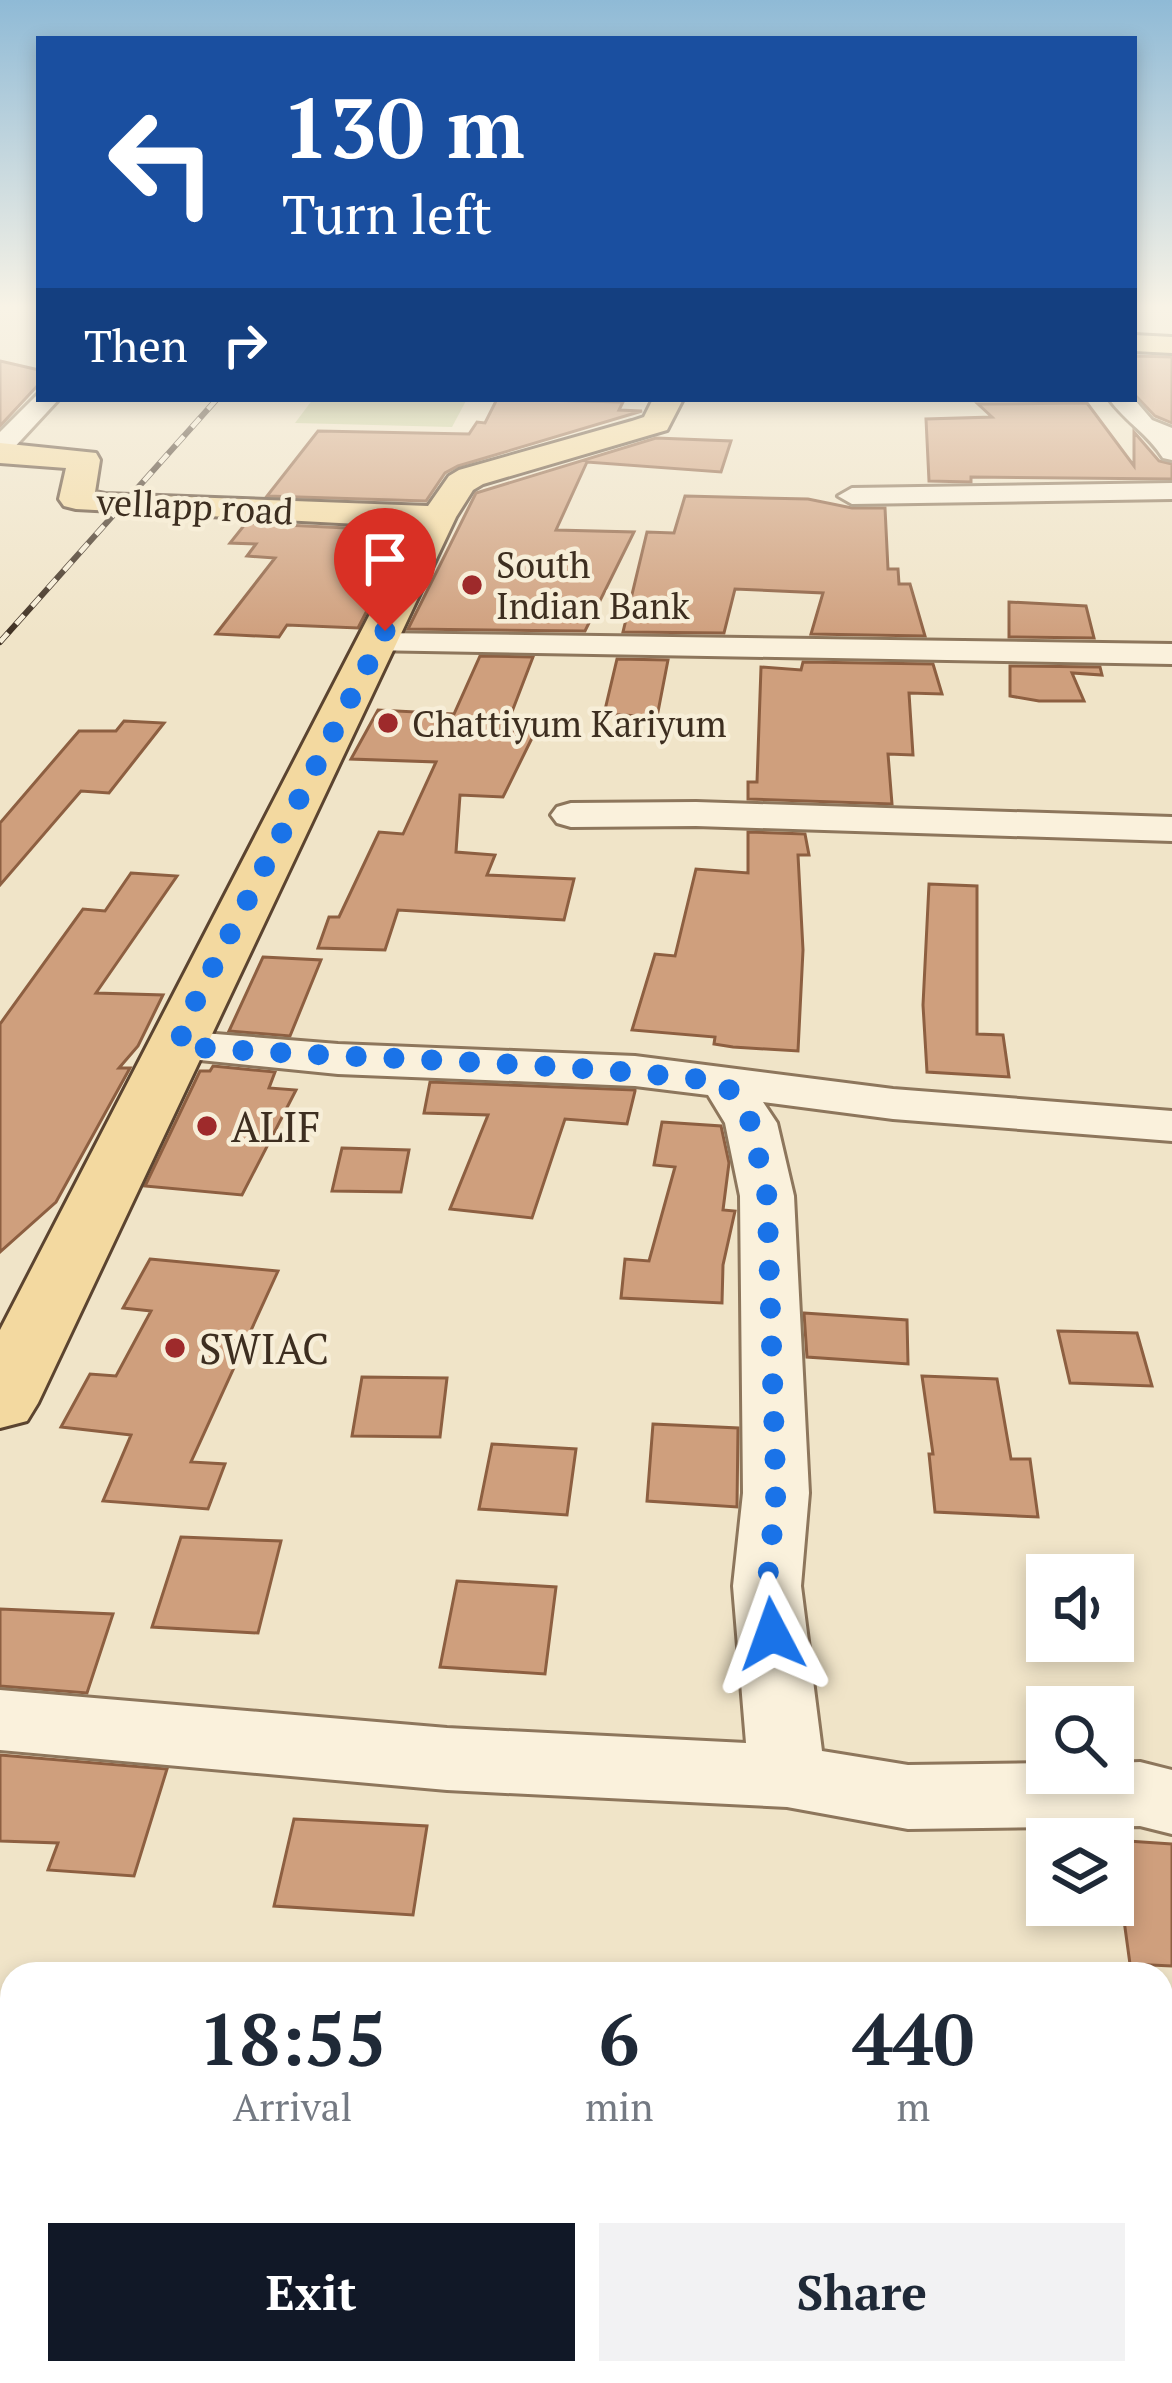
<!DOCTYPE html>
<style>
body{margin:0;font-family:"PT Serif",serif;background:#f2f2f3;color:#1f2937;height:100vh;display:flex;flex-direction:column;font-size:45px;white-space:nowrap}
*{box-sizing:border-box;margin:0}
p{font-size:39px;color:#747a83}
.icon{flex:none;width:66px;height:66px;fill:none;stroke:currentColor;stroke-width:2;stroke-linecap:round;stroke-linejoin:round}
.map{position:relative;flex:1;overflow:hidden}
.drawer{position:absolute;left:0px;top:1962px;width:1173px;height:423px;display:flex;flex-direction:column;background:#fff;border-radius:36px 36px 0 0;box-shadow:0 6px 18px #0003}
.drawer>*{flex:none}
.hud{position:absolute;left:36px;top:36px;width:1101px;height:366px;border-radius:0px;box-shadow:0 6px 18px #0003;background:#1a4fa0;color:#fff;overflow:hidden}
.buttons{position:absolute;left:1026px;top:1554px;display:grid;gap:24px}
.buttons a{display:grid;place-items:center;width:108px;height:108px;border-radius:0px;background:#fff;box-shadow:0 6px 18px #0003;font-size:60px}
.pin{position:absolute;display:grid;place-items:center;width:102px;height:102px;color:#fff;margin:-123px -51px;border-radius:50% 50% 50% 0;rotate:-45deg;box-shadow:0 0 12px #0007}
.pin .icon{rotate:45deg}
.me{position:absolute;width:132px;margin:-66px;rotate:356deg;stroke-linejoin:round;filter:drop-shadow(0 0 9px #0008)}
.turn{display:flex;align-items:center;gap:42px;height:252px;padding:0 48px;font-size:54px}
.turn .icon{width:156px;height:156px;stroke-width:2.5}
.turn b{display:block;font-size:84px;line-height:102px}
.then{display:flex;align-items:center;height:114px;padding:0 48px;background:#0003;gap:24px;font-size:45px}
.eta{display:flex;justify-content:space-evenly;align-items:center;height:204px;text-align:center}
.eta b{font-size:72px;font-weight:700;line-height:84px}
.action{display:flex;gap:24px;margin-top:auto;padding:24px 48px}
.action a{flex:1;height:138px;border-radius:0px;background:#111827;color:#fff;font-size:48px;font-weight:700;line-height:138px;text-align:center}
.action a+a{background:#f2f2f3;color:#1f2937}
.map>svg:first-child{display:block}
.green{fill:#c9cf9b}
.building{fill:#cf9f7d;stroke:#8d5f41;stroke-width:3}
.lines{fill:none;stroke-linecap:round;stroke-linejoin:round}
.minor-casing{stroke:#8d765c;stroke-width:6}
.major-casing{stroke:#5b4430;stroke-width:6}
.minor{fill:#faf1dc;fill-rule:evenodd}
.major{fill:#f3d9a0;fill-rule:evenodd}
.rail-casing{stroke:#3d2e20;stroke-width:6}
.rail{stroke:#f7eed8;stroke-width:4.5;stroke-dasharray:12;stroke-linecap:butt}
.route{stroke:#1a73e8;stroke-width:21;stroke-dasharray:0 37.8}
.poi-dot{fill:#9e2a2b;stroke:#f7eed8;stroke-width:4.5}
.labels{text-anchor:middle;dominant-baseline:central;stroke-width:9;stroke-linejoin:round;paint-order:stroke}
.far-street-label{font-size:36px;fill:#3d2e20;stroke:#f7eed8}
.far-poi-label{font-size:36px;fill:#3d2e20;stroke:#f7eed8;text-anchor:start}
.poi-label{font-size:42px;fill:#3d2e20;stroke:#f7eed8;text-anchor:start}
</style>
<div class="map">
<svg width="1172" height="2383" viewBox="0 0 1172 2383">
<rect width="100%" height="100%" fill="#f0e4c8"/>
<path class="green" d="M313,399h154l-15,28 -157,-4z"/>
<path class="building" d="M1134,356l38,1v66l-17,-7 -21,-22z
M0,361l39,9v14l-39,42z
M497,399l126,3 -4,8 23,1 -184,55 -13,7 -19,28 -159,-5 51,-65 151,3 8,-12 8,1z
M1087,403l47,63v-34l25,29 13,3v15l-201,-2v5l-42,-1 -3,-62 66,-2 -14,-13z
M656,438l75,3 -10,31 -134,-10 -31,68 78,2 -49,99 -177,-2 68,-136z
M685,496l123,3 44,9h33l3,61h10l1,15h11l15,52 -114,-2 12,-41 -88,-4 -11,44 -101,-1 24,-100 27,1z
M246,523l162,8 -50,97 -71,-3 -8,12 -63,-3 59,-76 -28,-2 9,-12 -26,-1z
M1009,602l77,4 8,32 -85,-1z
M480,656l53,1 -28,73 30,2 -32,65 -43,-2 -4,57 39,3 -8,20 87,4 -10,41 -166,-10 -13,40 -67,-2 11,-31h10l40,-85 24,2 33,-72 -85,-3 27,-49 76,4z
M617,659l51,1 -11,57 -53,-3z
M803,662l130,2 9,30 -33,-1 4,62 -25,-1 4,50 -144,-5v-17h9l4,-115 40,3z
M1010,666l90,1 2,8 -30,-2 12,28h-45l-29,-5z
M124,721l40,2 -55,70 -28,-2 -81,94v-62l79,-92h37z
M748,832l57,2 4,21h-11l5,95 -5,101 -65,-4 -19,-3 1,-7 -83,-7 23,-76 20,2 21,-87 52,4z
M131,873l46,3 -81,117 67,2 -25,51 -19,22h11l-74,134 -56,50v-228l83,-115 22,2z
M929,884l48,2v148l26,1 6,42 -82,-5 -4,-67z
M263,957l58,3 -31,76 -61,-5z
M213,1066l62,6 -6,16 27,2 -54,105 -97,-9 55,-115h10z
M430,1082l205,8v1l-8,33 -62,-5 -33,99 -82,-9 38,-94 -64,-2z
M662,1122l59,4 8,37 -6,47 12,1 -12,54 -1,38 -101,-5 4,-39 24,2 26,-94 -21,-2z
M342,1148l67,2 -8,42 -69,-1z
M150,1259l128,12 -87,191 34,2 -17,45 -105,-8 28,-66 -70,-8 29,-53 26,2 35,-65 -28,-3z
M804,1313l103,7 1,44 -101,-7z
M1058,1331l79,2 15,53 -82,-3z
M922,1376l75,3 14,80h19l8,58 -103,-5 -6,-58h4z
M362,1377l85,1 -7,59 -88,-1z
M653,1424l85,4 -1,79 -90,-6z
M492,1444l84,5 -9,66 -88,-6z
M181,1537l100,4 -23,92 -106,-6z
M457,1581l99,6 -11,87 -105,-7z
M0,1609l113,5 -26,79 -87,-7z
M0,1755l167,14 -33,107 -86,-6 10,-27 -58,-2z
M294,1819l133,7 -14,89 -139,-9z
M1113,1840l59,4v122l-42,-2z"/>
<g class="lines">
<defs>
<path id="minor" d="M38,394l1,5h20l-50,54 -9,2v-23z
M1109,399h25l18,21 20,8v32l-9,-2c-15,-24 -36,-35 -54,-59z
M1172,483v16l-320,5 -14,-8 14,-8z
M379,633l793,11v20l-805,-14 -5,-7 5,-7z
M696,802l476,15v24l-476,-15 -125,1 -14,-4 -6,-8 6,-8 14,-4z
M178,1031l160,13 297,12 258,33 279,22v30l-279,-22 -130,-17 14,21 17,73 15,297 -8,93 21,165 86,14 139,-2v10h66v-10l27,-1 32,8v64l-32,-8 -232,3 -121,-22 -340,-17 -447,-40v-60l447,38 299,15 -13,-157 10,-93 -3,-297 -15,-73 -17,-28 -73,-9 -297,-12 -177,-18 -7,-10 7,-10z"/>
<path id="major" d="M1134,335l38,2v16l-38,-2z
M653,399h30l-16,31 -184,54 -10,6 -17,27 -418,886 -11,18 -27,7v-98l415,-803 -339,-18 -12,-3 -5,-7 7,-31 -66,-5v-20l96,10 4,7 -5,32 10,2 323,12 21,-30 10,-6 173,-49 12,-4z"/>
</defs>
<use href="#minor" class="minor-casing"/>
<use href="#major" class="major-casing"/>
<use href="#minor" class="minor"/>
<use href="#major" class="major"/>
<defs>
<path id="rail" d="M0,642l217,-243"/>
</defs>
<use href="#rail" class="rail-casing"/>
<use href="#rail" class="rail"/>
</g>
<linearGradient id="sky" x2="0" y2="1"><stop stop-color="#8fbad6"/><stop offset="0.48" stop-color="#f8f3e6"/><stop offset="1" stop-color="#f8f3e6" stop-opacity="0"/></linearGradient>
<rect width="1172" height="639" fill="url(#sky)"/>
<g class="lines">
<path class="route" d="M385,631l-197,385 -10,30c182,14 365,14 546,36l27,41 16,73 9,297 -9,93 5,48"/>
</g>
<g class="poi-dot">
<circle cx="472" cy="585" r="12"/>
<circle cx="388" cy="723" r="12"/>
<circle cx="207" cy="1126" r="12"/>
<circle cx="175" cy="1348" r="12"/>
</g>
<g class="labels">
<g class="far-street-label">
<text transform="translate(195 506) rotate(3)">vellapp road</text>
</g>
<g class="far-poi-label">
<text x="496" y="564">South<tspan x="496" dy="41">Indian Bank</tspan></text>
<text x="412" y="723">Chattiyum Kariyum</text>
</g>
<g class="poi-label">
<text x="231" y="1126">ALIF</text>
<text x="199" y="1348">SWIAC</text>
</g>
</g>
</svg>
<div class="buttons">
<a><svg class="icon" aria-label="sound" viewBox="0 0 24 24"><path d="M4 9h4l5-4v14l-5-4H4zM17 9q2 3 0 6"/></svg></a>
<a><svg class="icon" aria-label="search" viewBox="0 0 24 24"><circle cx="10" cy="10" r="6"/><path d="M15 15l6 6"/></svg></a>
<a><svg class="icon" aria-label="layers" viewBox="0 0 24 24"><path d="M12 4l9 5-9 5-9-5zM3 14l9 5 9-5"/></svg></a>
</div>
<div class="pin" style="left:385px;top:631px;background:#d93025"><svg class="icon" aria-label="arrive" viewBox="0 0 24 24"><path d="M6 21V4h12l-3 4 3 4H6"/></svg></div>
<svg class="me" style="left:772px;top:1634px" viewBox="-20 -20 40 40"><path d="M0-17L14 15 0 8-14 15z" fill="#1a73e8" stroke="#fff" stroke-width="4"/></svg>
<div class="hud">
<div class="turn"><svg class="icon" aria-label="left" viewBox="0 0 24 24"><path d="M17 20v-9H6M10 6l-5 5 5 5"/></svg><div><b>130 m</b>Turn left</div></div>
<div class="then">Then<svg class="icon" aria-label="right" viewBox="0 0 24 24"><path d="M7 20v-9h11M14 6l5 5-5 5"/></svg></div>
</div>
<section class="drawer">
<div class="eta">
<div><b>18:55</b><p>Arrival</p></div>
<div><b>6</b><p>min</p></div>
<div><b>440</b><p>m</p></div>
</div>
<div class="action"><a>Exit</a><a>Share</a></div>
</section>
</div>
